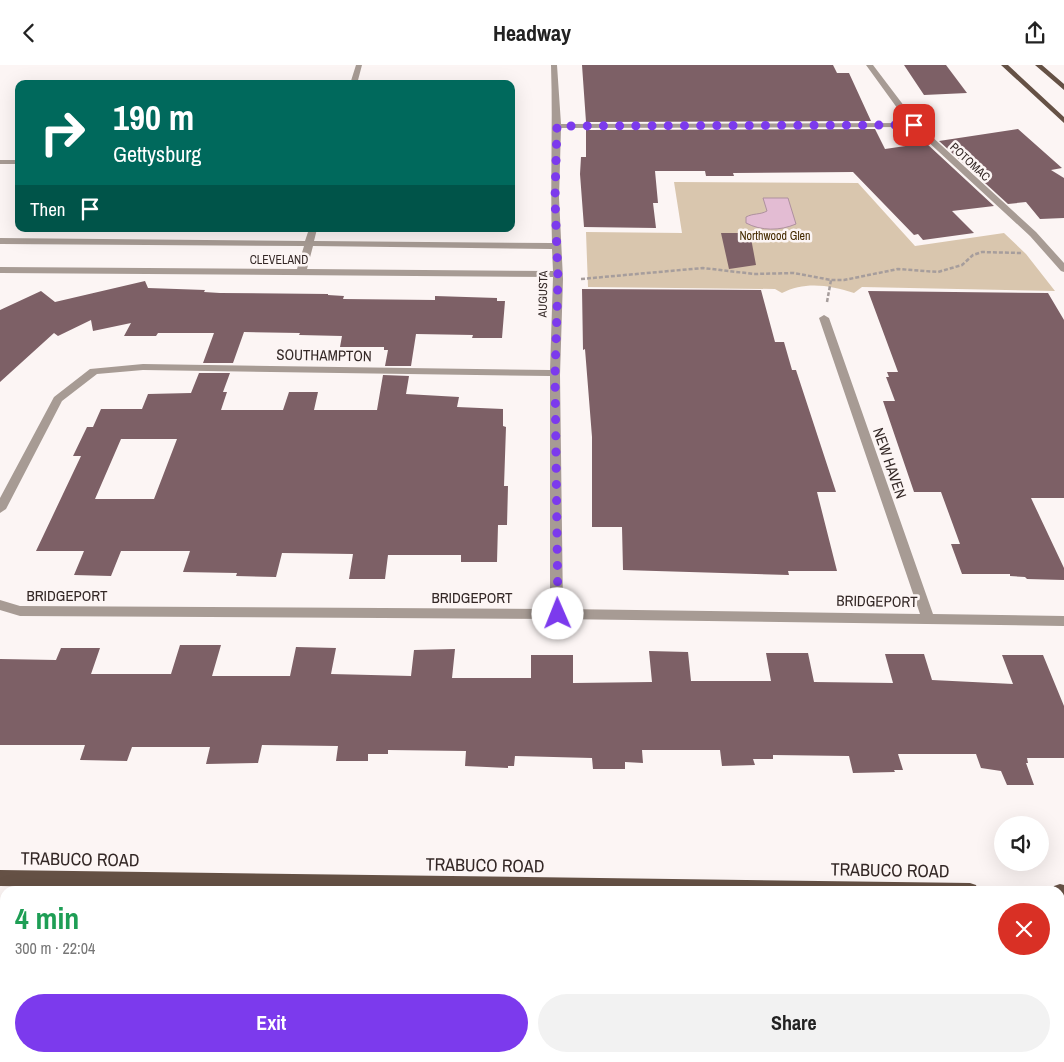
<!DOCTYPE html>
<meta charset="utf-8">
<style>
body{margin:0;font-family:"Archivo Narrow",sans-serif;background:#f2f2f2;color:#222;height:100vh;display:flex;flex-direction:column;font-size:19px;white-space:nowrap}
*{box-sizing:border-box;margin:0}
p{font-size:16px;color:#767676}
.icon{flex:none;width:28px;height:28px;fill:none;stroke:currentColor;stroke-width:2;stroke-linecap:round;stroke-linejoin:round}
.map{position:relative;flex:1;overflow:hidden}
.panel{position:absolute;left:0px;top:821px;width:1065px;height:176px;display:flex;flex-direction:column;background:#fff;border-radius:15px 15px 0 0;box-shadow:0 5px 20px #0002}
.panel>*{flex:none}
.top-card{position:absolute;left:15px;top:15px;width:500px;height:152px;border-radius:10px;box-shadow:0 5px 20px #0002;background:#00695c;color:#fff;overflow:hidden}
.buttons{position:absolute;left:994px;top:751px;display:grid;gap:10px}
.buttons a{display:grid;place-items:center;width:55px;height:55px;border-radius:50%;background:#fff;box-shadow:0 5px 20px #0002;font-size:25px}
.pin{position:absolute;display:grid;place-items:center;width:42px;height:42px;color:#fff;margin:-21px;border-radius:10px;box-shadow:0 2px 8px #0006}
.me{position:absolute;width:55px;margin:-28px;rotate:359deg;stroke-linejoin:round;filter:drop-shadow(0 0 4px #0008)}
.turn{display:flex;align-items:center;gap:18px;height:105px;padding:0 15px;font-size:22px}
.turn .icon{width:65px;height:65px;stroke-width:2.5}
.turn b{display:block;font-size:35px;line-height:42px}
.then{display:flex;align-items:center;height:48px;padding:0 15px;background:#0003;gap:10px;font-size:19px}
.round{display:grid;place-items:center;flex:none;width:52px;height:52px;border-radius:26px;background:#f2f2f2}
.headline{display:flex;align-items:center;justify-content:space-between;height:85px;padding:0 15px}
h1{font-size:30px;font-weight:700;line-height:38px;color:#1e9e55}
.cta{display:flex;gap:10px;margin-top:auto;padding:10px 15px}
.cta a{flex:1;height:58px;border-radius:30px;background:#7c3aed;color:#fff;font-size:20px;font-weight:700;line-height:58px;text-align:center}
.cta a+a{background:#f2f2f2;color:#222}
header{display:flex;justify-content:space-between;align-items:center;height:65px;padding:0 15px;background:#fff;font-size:22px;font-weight:700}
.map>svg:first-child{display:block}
.green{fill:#d9c6ae}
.water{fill:#e3bcd3;stroke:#ae909f}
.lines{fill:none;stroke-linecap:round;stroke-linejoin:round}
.stream{fill:#ae909f;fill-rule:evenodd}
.building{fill:#7d6066;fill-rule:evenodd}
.path{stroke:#a69d9c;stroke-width:2.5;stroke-dasharray:4 2;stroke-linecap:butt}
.minor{fill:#a79b94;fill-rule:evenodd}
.major{fill:#655145;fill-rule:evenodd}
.route{stroke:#7c3aed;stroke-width:9;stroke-dasharray:0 16.2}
.labels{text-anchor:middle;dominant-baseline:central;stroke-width:5;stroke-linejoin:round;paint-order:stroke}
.far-street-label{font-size:12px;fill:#342826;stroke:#fcf5f4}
.far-park-label{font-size:12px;fill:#442a00;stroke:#fcf5f4}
.street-label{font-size:15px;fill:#342826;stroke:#fcf5f4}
.near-street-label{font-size:18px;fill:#342826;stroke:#fcf5f4}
</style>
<header><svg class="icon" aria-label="back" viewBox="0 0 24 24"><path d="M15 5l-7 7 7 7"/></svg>Headway<svg class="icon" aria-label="share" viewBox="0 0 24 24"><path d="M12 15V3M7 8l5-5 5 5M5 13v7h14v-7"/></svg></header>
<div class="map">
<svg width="1064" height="997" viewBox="0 0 1064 997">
<rect width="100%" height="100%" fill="#fcf5f4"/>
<path class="green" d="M674,117l184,1 57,63 89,-13 22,21 29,37 -193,-4 -8,6c-24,-8 -49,-12 -72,0l-7,-4 -187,-2 -2,-55 96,1z
M0,846h5v146h1055v-133h4v138h-1064z"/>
<path class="water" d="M763,133h25l8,26c-16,7 -35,7 -50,-1v-6c7,-4 14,-2 21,-6z"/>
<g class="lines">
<path class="stream" d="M0,926h5v14h-5z
M1060,940h4v14h-4z"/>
</g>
<path class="building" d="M582,0h251l4,8h12l22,48 -285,1z
M904,0h42l21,28 -43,2z
M875,64l10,20 41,-6 68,63 -42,5 22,22 -51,7 -5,-6 -4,1 -61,-63 -120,1 1,3h-28l-1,-5h-50l3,32h-5l3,25 -72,-1 -4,-53 1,-17h5v-27z
M1018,64l44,39 -11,2 13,8v40l-24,1 -14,-17 -18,2 -69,-63z
M721,168h29l6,32 -27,4z
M145,216l3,7 57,2 -1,2 16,1 108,1v1l16,1 -1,3 92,1v-4l62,2v3h8l-3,37h-30l1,-3 -57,-1 -5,32h-26l3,-16h-4v-3h-44l2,-11 -43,-1 1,-2 -56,-1 -11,31h-30l11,-30h-56l-2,3h-32l7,-13 -38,8 -2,-11 -33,16 -4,-3 -54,49v-72l41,-19 14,11z
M582,224l179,1 14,52h9l8,28h4l40,122h-19l20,79h-49l1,4 -166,-5 -1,-43h-30v-90l-7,-88 -2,1z
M868,226l180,2 16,27v178h-33l33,70v12l-37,-1 -2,-2 -15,-1v-2h-48l-11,-30h9l-19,-52h-27l-31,-91h12l-9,-24h3l-2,-5h11z
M199,308h31l-7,19h4l-6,18h62l6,-18h29l-4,18h63l6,-35 26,1 -3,18 53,3 -2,10 46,2v17l3,1 -2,59h4l-1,39h-9l-1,37h-36v-7h-73l-3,24h-36l4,-25 -71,-1 -6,24 -40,-1 1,-3 -54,-1 7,-21h-69l-10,25 -37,-1 10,-24h-48l45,-95h-8l14,-29h6l8,-18h41l6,-15 43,-1zM121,374h56l-23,60h-59z
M180,580h41l-9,31h78l6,-29 40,1 -5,26 80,2 3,-26 41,-1 -3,29h79v-23h42v28l79,-1 -3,-31 39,1 3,29h80l-5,-28h42l6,29 79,1 -8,-29h39l8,26 81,4 -11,-29h41l21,51v52h-37l1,5h-2l8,22h-27l-6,-14 -20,-3 -5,-14h-78l5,16h-9l1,2 -42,1 -4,-17 -76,-1v4h-20l2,6 -33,1 -2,-16h-78l1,13 -18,-1v7h-32l-1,-11 -77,-2 -1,10h-6v2l-43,-2 1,-15 -78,-1v4h-20v7h-32l2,-15 -76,-1 -4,18 -52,1 4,-17h-78l-5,14 -47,-1 5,-15h-85v-86l56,1 5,-12h39l-9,26h80z"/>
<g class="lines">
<path class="path" d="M581,214l122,-11 51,6 40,-1 37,7h13l54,-11 40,3 24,-7 11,-10 9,-3 39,1
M827,237l4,-22"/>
<path class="minor" d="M356,0h6l-5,19h-7z
M551,0h6l4,59 347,-1 -42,-58h7l44,58 119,109 28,31v9l-3,-1 -31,-35 -118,-109 -351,1 -2,70 4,81 -3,96 3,234 357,5 -101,-296 5,-3 5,3 104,296 131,2v10l-507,-7 -537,-3 -20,-6v-10l20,6 530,3v-233l-407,-6 -46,4 -35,27 -56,108 -6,4v-15l54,-101 36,-28 53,-5 407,6 3,-93 -553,-4v-6l297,2 7,-23 -304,-2v-6l305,3 4,-12h8l-3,12 238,2c-2,-59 1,-118 -1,-178zM313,181l239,3 1,22 -246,-2z
M0,95h19v4h-19z"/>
<path class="major" d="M1001,0h7l56,52v6z
M1035,0h7l22,19v6z
M0,805l970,13 6,2 2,6h-587l-391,-5z
M1060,819l4,1v16l-4,-1v-9h-8l2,-5z"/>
</g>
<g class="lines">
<path class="route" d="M558,549l-3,-239 3,-96 -3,-81 2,-72 357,-1"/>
</g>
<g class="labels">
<g class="far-street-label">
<text transform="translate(970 97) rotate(43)">POTOMAC</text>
<text x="279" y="195">CLEVELAND</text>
<text transform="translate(543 229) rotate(-89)">AUGUSTA</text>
</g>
<g class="far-park-label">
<text x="775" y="171">Northwood Glen</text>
</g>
<g class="street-label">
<text transform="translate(324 290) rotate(1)">SOUTHAMPTON</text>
<text transform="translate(890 398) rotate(71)">NEW HAVEN</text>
<text x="67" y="530">BRIDGEPORT</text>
<text x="472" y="532">BRIDGEPORT</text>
<text transform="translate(877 536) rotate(1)">BRIDGEPORT</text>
</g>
<g class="near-street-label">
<text transform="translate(80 794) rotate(1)">TRABUCO ROAD</text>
<text transform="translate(485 800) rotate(1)">TRABUCO ROAD</text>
<text transform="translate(890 805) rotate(1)">TRABUCO ROAD</text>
</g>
</g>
</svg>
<div class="buttons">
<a><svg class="icon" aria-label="sound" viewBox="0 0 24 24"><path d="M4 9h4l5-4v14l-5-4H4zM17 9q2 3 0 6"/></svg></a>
</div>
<div class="pin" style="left:914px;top:60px;background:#d93025"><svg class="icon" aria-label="arrive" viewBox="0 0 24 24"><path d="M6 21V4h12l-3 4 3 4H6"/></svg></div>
<svg class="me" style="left:558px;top:549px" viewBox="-20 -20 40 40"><circle r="19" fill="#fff"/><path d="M0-13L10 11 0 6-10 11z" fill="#7c3aed"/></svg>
<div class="top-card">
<div class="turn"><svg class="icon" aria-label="right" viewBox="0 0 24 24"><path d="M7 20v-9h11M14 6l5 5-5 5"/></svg><div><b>190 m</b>Gettysburg</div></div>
<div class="then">Then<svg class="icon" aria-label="arrive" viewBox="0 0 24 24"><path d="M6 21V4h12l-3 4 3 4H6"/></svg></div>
</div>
<section class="panel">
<div class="headline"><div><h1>4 min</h1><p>300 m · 22:04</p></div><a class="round" style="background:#d93025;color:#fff"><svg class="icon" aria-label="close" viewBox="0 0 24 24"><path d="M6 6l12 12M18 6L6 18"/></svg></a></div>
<div class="cta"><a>Exit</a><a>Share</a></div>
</section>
</div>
